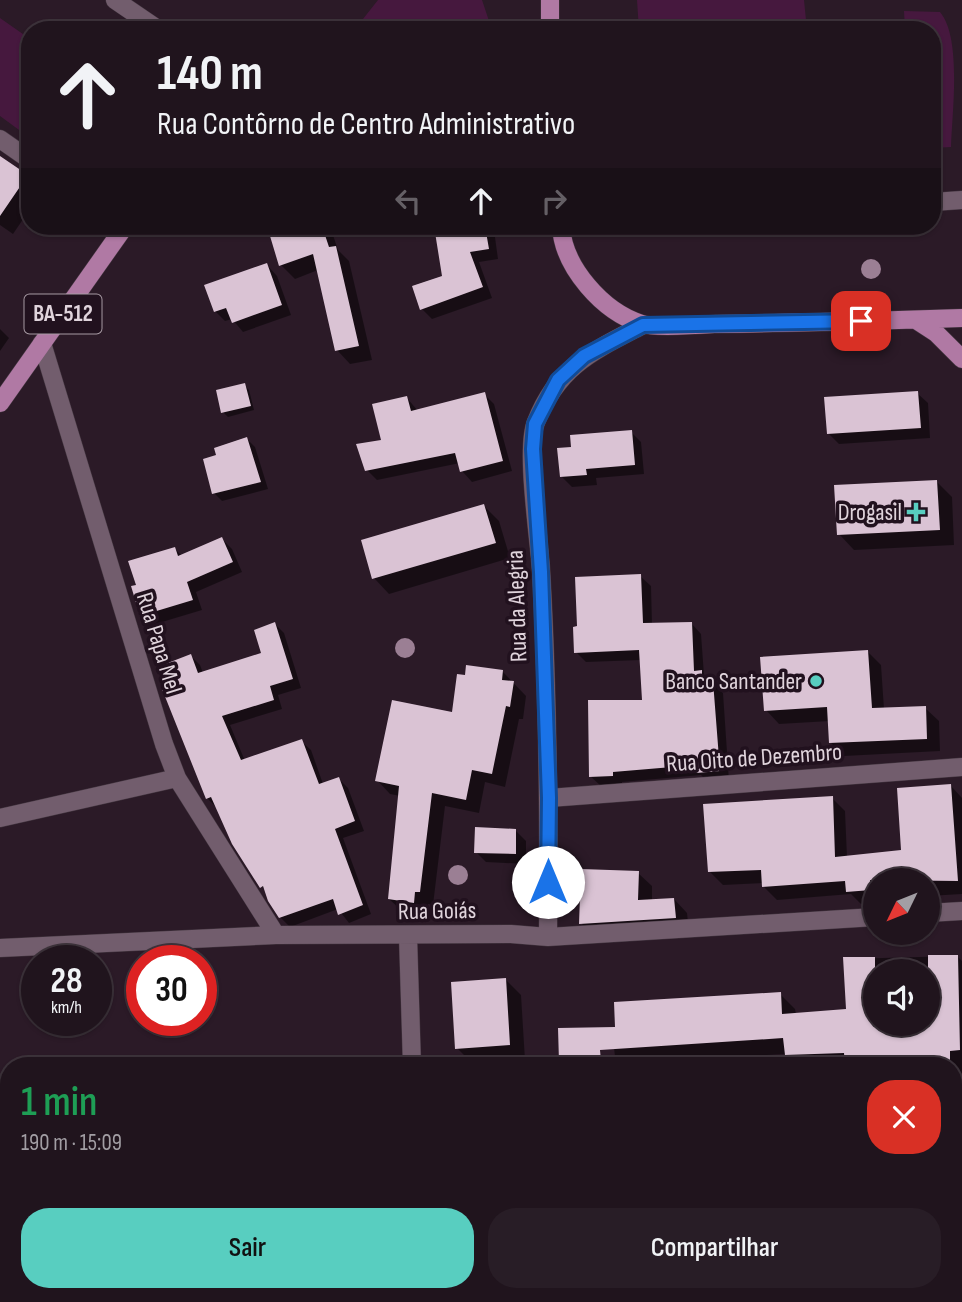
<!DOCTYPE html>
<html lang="pt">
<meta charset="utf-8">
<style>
body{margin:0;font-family:"Sofia Sans Condensed",sans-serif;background:#281d26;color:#f1f3f6;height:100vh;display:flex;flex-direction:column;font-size:26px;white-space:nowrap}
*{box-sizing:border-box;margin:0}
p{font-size:23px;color:#a29ea4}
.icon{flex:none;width:38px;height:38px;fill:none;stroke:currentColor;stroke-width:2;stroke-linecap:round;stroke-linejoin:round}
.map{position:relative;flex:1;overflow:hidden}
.side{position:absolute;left:0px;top:1057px;width:962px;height:245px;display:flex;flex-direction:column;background:#20141d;border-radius:28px 28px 0 0;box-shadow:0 2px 5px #0004,0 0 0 2px #3d333b}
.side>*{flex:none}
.hud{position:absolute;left:21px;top:21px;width:920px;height:214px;border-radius:28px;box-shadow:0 2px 5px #0004,0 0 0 2px #3d333b;background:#20141d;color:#f1f3f6;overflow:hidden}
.needle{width:46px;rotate:227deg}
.fabs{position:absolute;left:863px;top:868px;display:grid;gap:14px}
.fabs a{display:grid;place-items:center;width:77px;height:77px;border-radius:50%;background:#20141d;box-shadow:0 2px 5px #0004,0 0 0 2px #3d333b;font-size:35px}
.speed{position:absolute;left:21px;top:945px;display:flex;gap:14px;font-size:35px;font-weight:700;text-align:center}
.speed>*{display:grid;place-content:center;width:91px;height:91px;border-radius:50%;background:#20141d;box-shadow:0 2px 5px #0004,0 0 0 2px #3d333b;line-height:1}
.speed small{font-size:18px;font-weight:400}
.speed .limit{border:10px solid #d22;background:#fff;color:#111}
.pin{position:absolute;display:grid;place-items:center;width:60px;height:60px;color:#fff;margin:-30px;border-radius:14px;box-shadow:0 4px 10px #0006}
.me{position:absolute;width:77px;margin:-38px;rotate:0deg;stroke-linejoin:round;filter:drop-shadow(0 0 5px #0008)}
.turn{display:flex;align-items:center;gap:24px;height:147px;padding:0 21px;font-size:32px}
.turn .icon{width:91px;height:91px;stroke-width:2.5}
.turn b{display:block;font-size:49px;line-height:60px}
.lanes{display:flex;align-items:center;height:66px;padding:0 21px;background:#0003;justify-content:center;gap:35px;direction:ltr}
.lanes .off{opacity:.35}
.round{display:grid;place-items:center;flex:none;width:74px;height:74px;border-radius:28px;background:#281d26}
.head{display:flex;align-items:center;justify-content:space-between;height:119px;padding:0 21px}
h1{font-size:42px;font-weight:600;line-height:52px;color:#1e9e55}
.primary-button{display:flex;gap:14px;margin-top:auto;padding:14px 21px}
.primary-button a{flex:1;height:80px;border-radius:28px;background:#58cec0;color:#111;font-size:28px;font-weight:600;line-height:80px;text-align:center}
.primary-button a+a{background:#281d26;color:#f1f3f6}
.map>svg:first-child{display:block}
.green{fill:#46183e}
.shadow{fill:#0007;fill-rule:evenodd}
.building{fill:#dac3d4}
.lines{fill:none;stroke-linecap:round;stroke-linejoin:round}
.minor-casing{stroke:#443741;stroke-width:19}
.major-casing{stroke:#443741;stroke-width:19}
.minor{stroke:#725d6d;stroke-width:18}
.major{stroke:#b079a4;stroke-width:18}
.tree{fill:#9b7f94}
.route-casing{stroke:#114b97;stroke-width:18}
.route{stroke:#1a73e8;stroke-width:12}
.poi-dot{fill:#58cec0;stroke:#21111e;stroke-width:2.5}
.labels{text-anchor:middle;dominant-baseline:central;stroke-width:7;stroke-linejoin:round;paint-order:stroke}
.shield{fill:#21111e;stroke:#a79aa3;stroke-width:2}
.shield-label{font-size:23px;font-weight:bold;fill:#e0d4dc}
.poi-label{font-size:24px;fill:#e0d4dc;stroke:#21111e;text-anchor:end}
.street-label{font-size:24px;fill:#e0d4dc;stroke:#21111e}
</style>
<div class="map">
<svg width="962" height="1302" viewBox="0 0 962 1302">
<rect width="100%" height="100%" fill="#2b1a27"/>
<path class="green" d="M378,0h104l9,27 -3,3h-121l-4,-11z
M637,0h167l3,30h-168z
M904,11l36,1c22,26 12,101 11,135l-18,1v-118h-28z
M0,18l30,21v99l-30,-22z"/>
<path class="shadow" d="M0,158l30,22v29l-17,25 -13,-9z
M268,226h62l8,24 11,11 23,99 -22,4 -13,-14 -19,-80 -23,9 -14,-14z
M436,226l77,1 -19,3 4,29 -19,3 13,36 -60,21 -10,-10 22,-31z
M267,265l10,11 14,39 -48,17 -11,-13 -7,2 -10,-10z
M0,329l9,9 -9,13z
M244,385l5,5 5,20 -26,7 -5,-5z
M917,393l11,10 2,35 -91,6 -11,-11z
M484,394l10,10 18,67 -40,11 -10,-11 -2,-8 -83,17 -10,-10 40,-72 11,13z
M631,432l10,10 3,32 -48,4 1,7 -25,2 -11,-11 12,-28z
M247,439l8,8 13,42 -46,12 -8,-8 4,-36z
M937,482l15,15 2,48 -100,5 -15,-16z
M484,506l15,15 11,37 -121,36 -15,-16z
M222,539l10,10 10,23 -46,20 6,18 -50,15 -10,-10 -4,-29 37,-37 7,7z
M640,576l11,10 1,39 39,-2 10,11 3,41 19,18 6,88 -21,1 -7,-7 -79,7v4h-21l-11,-10 54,-74 -3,-42 -55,2 -10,-10z
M275,624l9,9 17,55 -23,7 4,14 -52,16 15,36 56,-20 10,9 12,34 16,-5 9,9 16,43 -21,7 28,76 -22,9 -11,-14 -48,18 -10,-10 -63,-109 -10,-10 -36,-110 20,-32 9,9 3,8 60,-18z
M868,652l13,13 3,44 41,-1 14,13 1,30 -96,5 -13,-13 -1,-22 -51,3 -13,-14z
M503,672l23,24 -3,23h-4l-14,68 -20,-5 -6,31 -34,-7 -12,99 -5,-1 -1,11 -24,-3 -14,-13 11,-103 -10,-2 -13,-14 76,-65 14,-38z
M951,786l11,12v96l-34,2v-16h-53v23l-14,1 -10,-10 -74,6 -13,-13v-4l-41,2 -13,-13 122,-74 13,13 2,46 56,-5z
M516,831l10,10v23l-40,-2 -10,-10z
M638,873l14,13v15l22,-2 13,14 2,18 -94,6 -14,-14z
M957,956l5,5v239l-8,1v-135h-156l-12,-12 -73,4v8h-97l-4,-37 168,-35 15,15 1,5 51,-4 -2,-51zM875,971h53v53h-53z
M506,980l15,15 4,65 -53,3 -15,-15z
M0,1221l9,9v52h-9z"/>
<path class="building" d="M0,156l28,19 -28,41z
M267,226h55l7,21 7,-1 23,100 -24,5 -22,-97 -34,12z
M434,226h51l4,23 -19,3 13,35 -63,23 -8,-24 30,-10z
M267,263l15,42 -50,18 -6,-15 -12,4 -10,-27z
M245,383l6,23 -30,7 -5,-23z
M918,391l3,37 -94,6 -3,-37z
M485,392l18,69 -43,11 -5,-19 -90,18 -9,-27 25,-4 -9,-36 35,-8 4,15z
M632,430l3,35 -49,4 1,6 -27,2 -3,-29 14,-1 -1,-12z
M247,437l14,45 -49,12 -9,-35 13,-4 -2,-7z
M937,480l3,50 -103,5 -3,-50z
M484,504l12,39 -124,36 -11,-39z
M222,537l11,25 -46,20 6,18 -53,16 -9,-30 5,-1 -8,-24 47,-14 3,9z
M641,574l2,49 49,-1 2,49 8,-1v12l11,-1 7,90 -24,2v-8l-83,7v4l-24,1 -1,-77h54l-3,-50 -65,3 -1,-26 4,-1 -2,-49z
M275,622l18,57 -23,7 4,14 -52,16 19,44 61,-21 17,45 20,-7 16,44 -20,8 28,76 -25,10 -5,-16 -54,19 -11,-17 -5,-15 -3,2 -28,-44 -21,-47 -5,2 -44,-110 7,-2 -9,-21 31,-12 7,19 63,-20 -7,-23z
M868,650l4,58 54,-2 1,33 -98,4 -2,-36 -63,4 -4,-54z
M466,665l37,5 -1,10 12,1 -4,26 -4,-1 -14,68 -20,-4 -6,30 -34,-7 -12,99h-5l-1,11 -26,-4 11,-113 -24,-5 17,-81 60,12 5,-38 8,1z
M951,784l7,97 -88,-1 1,10 -25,2 -1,-11 -83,6 -1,-17 -53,2 -5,-68 130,-8 2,61 66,-7 -4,-62z
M475,827l41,2v25l-42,-1z
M581,869l58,2 -1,29 36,-2 2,20 -97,6z
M928,955h30l2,95 -10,1v15h-105l-1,-13 -59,2 -2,-17 -183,12 1,11 -42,1 -1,-34 57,-1 -1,-25 167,-10 1,22 64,-5 -3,-52h32v67h53z
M506,978l4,67 -55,4 -4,-67z"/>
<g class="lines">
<defs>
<path id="minor" d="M115,0l44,30
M0,139l30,21
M933,202l29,-2
M42,343l122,401 13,34 99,157
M549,798l413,-31
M0,818l177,-40
M928,913l34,-2
M408,936l4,130
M548,937c1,-122 0,-245 -7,-367 -2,-33 -16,-121 -5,-148 22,-56 57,-71 107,-97
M0,948l276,-13 235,-1 37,3 327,-20"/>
<path id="major" d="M550,30v-30
M561,226c2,41 42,86 81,98 13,4 58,1 74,0 82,-1 164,-3 246,-6
M916,320l20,13 26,26
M0,403l125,-177
M954,1257h8
M698,1293l1,9
M0,1301l163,-8"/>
</defs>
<use href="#minor" class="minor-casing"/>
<use href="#major" class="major-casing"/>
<use href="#minor" class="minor"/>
<use href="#major" class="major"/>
</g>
<g class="tree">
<circle cx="871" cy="269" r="10"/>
<circle cx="405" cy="648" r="10"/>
<circle cx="458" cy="875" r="10"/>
</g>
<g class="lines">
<defs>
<path id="route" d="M548,882l1,-84 -8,-226 -8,-123 2,-25 23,-44 26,-24 59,-31 218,-4"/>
</defs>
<use href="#route" class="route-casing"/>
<use href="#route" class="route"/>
</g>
<g class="poi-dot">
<path d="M912.5 501.5h7v7h7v7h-7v7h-7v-7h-7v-7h7z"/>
<circle cx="816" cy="681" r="7"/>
</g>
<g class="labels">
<rect class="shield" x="24.5" y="294.5" width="77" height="39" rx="5"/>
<g class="shield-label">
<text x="63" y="314">BA-512</text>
</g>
<g class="poi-label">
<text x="902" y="512">Drogasil</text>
<text x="802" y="681">Banco Santander</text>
</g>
<g class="street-label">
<text transform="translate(517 606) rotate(-92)">Rua da Alegria</text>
<text transform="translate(159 643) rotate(73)">Rua Papa Mel</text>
<text transform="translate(754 758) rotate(-4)">Rua Oito de Dezembro</text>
<text transform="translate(437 911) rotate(-1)">Rua Goiás</text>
</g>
</g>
</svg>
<div class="fabs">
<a><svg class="needle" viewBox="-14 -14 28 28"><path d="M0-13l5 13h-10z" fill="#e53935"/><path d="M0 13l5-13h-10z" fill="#a29ea4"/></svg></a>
<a><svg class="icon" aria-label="sound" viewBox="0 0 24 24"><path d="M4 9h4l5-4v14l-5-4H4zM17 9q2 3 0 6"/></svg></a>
</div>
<div class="speed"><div>28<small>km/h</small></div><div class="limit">30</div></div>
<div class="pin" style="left:861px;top:321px;background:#d93025"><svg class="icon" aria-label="arrive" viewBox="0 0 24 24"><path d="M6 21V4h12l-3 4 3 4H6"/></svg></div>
<svg class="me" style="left:548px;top:882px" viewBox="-20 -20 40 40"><circle r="19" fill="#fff"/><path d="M0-13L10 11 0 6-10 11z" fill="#1a73e8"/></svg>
<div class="hud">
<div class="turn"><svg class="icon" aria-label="ahead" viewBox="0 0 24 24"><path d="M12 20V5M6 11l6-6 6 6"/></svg><div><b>140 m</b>Rua Contôrno de Centro Administrativo</div></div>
<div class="lanes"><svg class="icon off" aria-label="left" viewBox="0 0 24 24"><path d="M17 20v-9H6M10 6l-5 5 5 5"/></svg><svg class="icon" aria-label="ahead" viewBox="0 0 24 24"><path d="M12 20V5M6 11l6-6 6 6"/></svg><svg class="icon off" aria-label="right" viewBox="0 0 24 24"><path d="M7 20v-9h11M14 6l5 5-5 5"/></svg></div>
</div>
<section class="side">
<div class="head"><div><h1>1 min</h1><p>190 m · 15:09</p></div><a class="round" style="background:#d93025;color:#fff"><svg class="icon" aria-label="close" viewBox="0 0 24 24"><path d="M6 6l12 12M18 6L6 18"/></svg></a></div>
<div class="primary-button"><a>Sair</a><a>Compartilhar</a></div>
</section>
</div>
